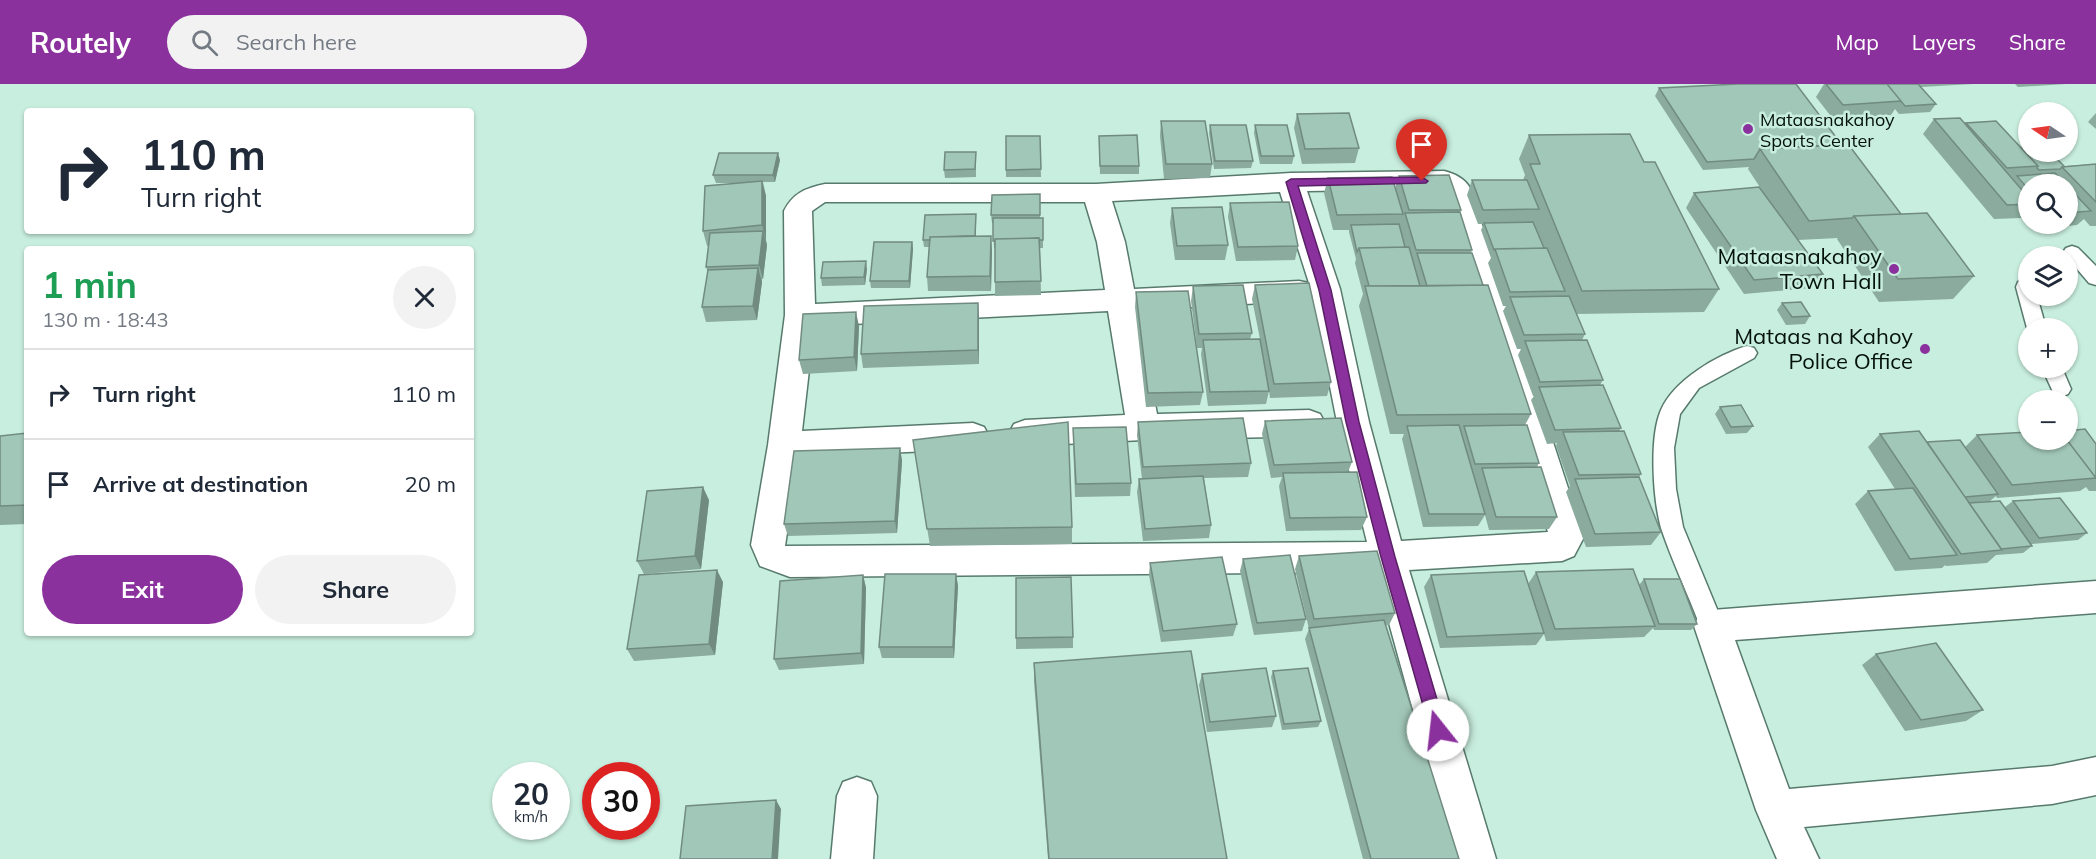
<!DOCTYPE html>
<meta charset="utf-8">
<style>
body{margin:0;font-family:Mulish,sans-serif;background:#f2f2f3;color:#1f2937;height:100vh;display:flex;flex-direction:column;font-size:22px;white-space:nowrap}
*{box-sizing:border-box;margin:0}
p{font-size:20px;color:#747a83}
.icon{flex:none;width:33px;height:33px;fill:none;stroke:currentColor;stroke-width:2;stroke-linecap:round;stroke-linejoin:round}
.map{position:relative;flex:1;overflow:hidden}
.panel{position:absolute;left:24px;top:162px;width:450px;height:390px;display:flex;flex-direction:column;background:#fff;border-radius:6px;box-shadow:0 2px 4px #0004}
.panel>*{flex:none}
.top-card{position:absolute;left:24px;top:24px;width:450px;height:126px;border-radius:6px;box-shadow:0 2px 4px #0004;background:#fff;color:#1f2937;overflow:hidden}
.needle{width:39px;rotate:283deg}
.controls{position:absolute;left:2018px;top:18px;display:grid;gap:12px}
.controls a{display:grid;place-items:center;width:60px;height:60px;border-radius:50%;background:#fff;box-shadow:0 2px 4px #0004;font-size:30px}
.speed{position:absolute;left:492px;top:678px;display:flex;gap:12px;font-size:30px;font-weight:700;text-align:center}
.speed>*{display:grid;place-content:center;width:78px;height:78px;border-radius:50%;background:#fff;box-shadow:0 2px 4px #0004;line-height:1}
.speed small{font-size:15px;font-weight:400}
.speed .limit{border:9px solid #d22;background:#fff;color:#111}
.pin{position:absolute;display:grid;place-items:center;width:51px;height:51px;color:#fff;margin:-62px -26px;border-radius:50% 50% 50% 0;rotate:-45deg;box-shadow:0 0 6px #0007}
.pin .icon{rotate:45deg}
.me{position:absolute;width:66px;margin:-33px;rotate:344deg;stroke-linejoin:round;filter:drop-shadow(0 0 4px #0008)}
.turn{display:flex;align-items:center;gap:21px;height:126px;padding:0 18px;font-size:27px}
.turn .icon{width:78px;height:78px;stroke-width:2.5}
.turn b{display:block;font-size:42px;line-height:51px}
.round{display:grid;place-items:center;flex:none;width:63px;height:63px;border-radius:32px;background:#f2f2f3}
.headline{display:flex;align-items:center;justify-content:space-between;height:102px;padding:0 18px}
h1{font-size:36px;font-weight:700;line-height:45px;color:#1e9e55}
.action{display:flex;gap:12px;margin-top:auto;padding:12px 18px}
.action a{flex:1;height:69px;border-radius:36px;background:#8b319d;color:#fff;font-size:24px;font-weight:700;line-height:69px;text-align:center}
.action a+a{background:#f2f2f3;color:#1f2937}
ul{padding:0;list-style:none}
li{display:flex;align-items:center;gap:18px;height:90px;padding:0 18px;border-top:2px solid #e0e1e3}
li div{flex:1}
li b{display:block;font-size:22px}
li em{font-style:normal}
header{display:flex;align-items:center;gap:36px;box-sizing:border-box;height:84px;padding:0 30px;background:#8b319d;color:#fff}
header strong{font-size:28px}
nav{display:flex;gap:33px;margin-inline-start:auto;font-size:21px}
.search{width:420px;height:54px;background:#f2f2f3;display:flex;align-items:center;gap:15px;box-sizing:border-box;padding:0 21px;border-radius:33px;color:#747a83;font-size:22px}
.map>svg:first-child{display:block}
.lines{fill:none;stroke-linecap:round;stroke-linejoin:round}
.service-casing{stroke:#577a6d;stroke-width:3}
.minor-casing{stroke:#577a6d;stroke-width:3}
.service{fill:#fff;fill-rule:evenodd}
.minor{fill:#fff;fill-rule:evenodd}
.wall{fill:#8aab9e}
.shaded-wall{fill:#718b81}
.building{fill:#a1c7b8;stroke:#718b81;stroke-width:1.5}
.route{fill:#8b319d;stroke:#5a2066;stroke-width:1.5}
.poi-dot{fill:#8b319d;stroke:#c8eedf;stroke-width:2}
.labels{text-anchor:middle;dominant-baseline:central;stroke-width:5;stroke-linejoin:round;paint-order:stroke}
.far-poi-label{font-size:18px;fill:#04110d;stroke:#c8eedf;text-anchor:start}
.poi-label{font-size:22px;fill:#04110d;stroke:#c8eedf;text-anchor:end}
</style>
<header>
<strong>Routely</strong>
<div class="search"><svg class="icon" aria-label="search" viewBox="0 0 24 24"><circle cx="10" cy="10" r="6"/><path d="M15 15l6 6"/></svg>Search here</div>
<nav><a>Map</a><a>Layers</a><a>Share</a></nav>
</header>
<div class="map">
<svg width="2096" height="775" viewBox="0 0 2096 775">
<rect width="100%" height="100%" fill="#c8eedf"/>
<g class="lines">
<defs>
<path id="service" d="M2072,162l6,2 18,18v19l-7,-2 -23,-27 -3,-4 3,-4z
M2025,196l3,1v15h9l9,32h-19l-11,-41 2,-5z
M1747,262l7,2 3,5 -3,5 -55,30 -19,26 -6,34 2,41 7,38 41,99 -4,7 -8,3 -8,-3 -4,-7c-12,-32 -28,-65 -39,-98 -8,-29 -12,-91 0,-118 13,-30 56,-55 86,-64z
M2042,284h20l9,21 -3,5 -7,3 -7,-3z"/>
<path id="minor" d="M1444,87c11,3 20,7 26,17l114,349 -10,19 -12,5 -153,9 87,289h-42l-79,-287 -585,5 -30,-11 -9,-21 17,-100 17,-130 -1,-104c9,-18 22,-23 41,-27h271l195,-11zM1438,105l6,4 104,339 -147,9 -32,-119 -29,-133 -33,-98zM1280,108l29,91 -10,-2 -165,8 -9,-47 -13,-41zM825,118h260l12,40 8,48 -290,14 -3,-93zM1312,211l25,127 30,120 -582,4 13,-89 175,-8 11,-4 5,-9 -5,-9 -11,-4 -171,8 12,-105 294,-15 17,104 -100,5 -11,4 -5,9 5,9 11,4 118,-6 166,-4 11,-4 5,-9 -5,-9 -11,-4 -152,4 -20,-104 162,-9 10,-3z
M2096,497v32l-361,27 54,149 263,-23 44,-9v38l-44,9 -248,23 15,32h-42l-21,-49 -62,-184 5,-11 13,-5z
M857,693l14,5 6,14 -4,63h-42l6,-63 6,-14z"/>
</defs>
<use href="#service" class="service-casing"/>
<use href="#minor" class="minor-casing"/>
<use href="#service" class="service"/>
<use href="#minor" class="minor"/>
</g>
<path class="wall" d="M1824,0h149l-52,3 15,17 -6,8 -31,2 -4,-5 -4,6 -58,4 -17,-22z
M2015,0h51l-48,3z
M1659,4l183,57 59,69 73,62 -21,23 -74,3 -42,-63 1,-1 -40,2 25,34 -11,14 -68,6 -58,-86 8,-15 79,14 -25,-38 1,-2 -46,3 -48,-74z
M2096,29v16l-8,-7z
M1297,30l62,34 -4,15 -53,1 -8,-36z
M1934,35l31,5 1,-1 55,25 43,18 32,-2v62h-6l-6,-7 -7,6 -39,4 -5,-5h34v-40h-39v33l-3,-3 -4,4 -27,1 -71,-85z
M1161,37l51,43 -2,14 -46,1 -4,-43z
M1210,41l43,36 -2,7 -37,1 -5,-36z
M1255,41l39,31 -2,8h-32l-6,-31z
M1529,51l115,27 75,127 -15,23 -128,2 9,20 -3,6 21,40 -3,5 21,43 -2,3 22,43 -2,3 22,55 -10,13 -65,2 -20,-55 4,-6 -14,-40 1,-3 -10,1 -16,-44 3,-4h-1l-15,-41 3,-6h-4l-14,-38 3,-5h-3l-15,-43 3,-5 -10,-28 3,-6h-6l-11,-29 5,-15h51l2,-5 -6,-16z
M1006,52h34l1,41h-35z
M1099,52l40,30v8h-39z
M976,75v18l-31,1 -1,-8z
M780,76l-5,22h-12l3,14v44l1,5 -4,34h-1v3l-5,38 -51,2 -4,-15 6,-34 -2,-6 3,-22 -2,1 -4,-15 42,-48h-29l-3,-8z
M1399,92l62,34 -1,2 12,38 -1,3 60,161 -6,11 14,38 -2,4 20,50 -8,12 -60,1 -4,-15 -7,11 -55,1 -21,-88 2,-5h-14l-31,-128 4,-12 -8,-31 1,-4 -7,-27v-2h-16l-9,-37 4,-15 67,10z
M1040,110v24l3,22v8h-3l1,47 -46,1v-48h-1l-1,-25h-1l-1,-8z
M1230,119l68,43 -3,14 -59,1 -8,-44z
M1172,124l56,37 -3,15h-50l-5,-37z
M976,130v22l16,14 -1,41h-63l-1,-14 2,-30h-5l-1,-7z
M912,158l1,7 -3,39h-39l-1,-7z
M867,185l-2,16 -43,1 -1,-8z
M1255,201l76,97 -4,14 -57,2 -1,-7 -3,13 -58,2 -7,-52 1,-6h-5l-6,-47 2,-15 59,47 -2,6h10l-8,-40z
M1136,208l67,100 -3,13 -54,2 -11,-100z
M1782,219l28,13 -5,8 -19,1 -9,-15z
M979,233v47l-116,4 -2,-14z
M859,242l-2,45 -54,3 -4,-14z
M1720,323l33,19 -6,7 -21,1 -11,-20z
M1265,337l87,41 -4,10 19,45 -6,13 -75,1 -7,-45 3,-9 -11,1 -9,-44z
M1138,338l113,41 -3,14 -44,1 7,47 -2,13 -66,3 -6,-49 2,-13h3l-5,-44z
M1073,344l58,55 -1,13 -55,1 -2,-55z
M27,349v91l-27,1v-89z
M1880,350l47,8 38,5 12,-12 119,9v47h-7l-3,-4 -6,4 -83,7 -1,-2 -6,5 -21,2 36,4 8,-6 74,32 -9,7 -47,4 1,2 -9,7 -27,2 -9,8 -41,3 -1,-1 -3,3 -47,3 -40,-67 13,-13 27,-2 -27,-42z
M913,356l159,87v17l-142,2z
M900,364l2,13 -5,72 -109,3 -4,-12z
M709,416l-8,69 -57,5 -7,-13z
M1299,472l96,57 -6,12h-3l73,234h-96l-58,-220 4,-10 -14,-60z
M1243,475l63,60 -4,12 -48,4 -14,-64z
M1150,479l87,61 -4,12 -72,6 -12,-67z
M1536,488l103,13 5,-6 53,45 -6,6h-37l-1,-2 -9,9 -98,4 -2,-7 -8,11 -96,3 -16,-61 7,-12 97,9z
M956,490l2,12 -4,72h-72l-3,-11z
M863,491l3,13 -2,76 -85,6 -5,-11z
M723,498l-8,73 -81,6 -7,-12z
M1073,553v11l-57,1v-11z
M1876,570l107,56 -17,11 -61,10 -43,-66z
M1034,579l193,196h-179l-14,-177z
M1273,587l48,50 -3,6 -36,3 -11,-53z
M1202,590l74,42 -4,11 -65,5 -8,-47z"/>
<path class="shaded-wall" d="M778,69l2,7 -5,22 -2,-7z
M762,97l4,15v44l-4,-15z
M763,147l4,14 -4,34 -4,-14z
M991,152l1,14 -1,41 -1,-15z
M912,158l1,7 -3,39 -1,-7z
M866,177l1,8 -2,16 -1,-8z
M758,184l4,14 -5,38 -4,-14z
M978,219l1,14v47l-1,-14z
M856,228l3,14 -2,45 -3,-14z
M900,364l2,13 -5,72 -2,-12z
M703,403l6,13 -8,69 -6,-13z
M717,486l6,12 -8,73 -6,-11z
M956,490l2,12 -4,72 -1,-11z
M863,491l3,13 -2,76 -3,-11z
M776,716l5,9 -3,50h-6z"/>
<path class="building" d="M1738,0h58l46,61 -82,4 -6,10 -47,3 -48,-74z
M1826,0h61l14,17 -58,4z
M1887,0h31l18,20 -31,2z
M1349,29l10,35 -54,1 -8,-35z
M1960,34l68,79v7l-21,1 -73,-86z
M1161,37h44l7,43h-46z
M1996,37l42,45 -31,2 -41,-45z
M1210,41h36l7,36h-38z
M1255,41h32l7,31h-33z
M1630,50l14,28h11l64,127 -137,2 -52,-127h10l-11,-29z
M1137,51l2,31h-39l-1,-30z
M1006,52h34l1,33 -35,1z
M1848,60l53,70 -47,2 -2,2 -43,3 -49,-72z
M2021,64h7v4h22l14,14 -2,1 -2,2 -21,1 -2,-2 1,-2z
M945,68h31l-1,17 -31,1z
M719,69h59l-5,22h-60z
M2096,80v38l-34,-35z
M2055,89l11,11h-38v5l-11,-13z
M1449,91l12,35h-52l-10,-34z
M1392,93l11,37 -66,1 -9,-37z
M1472,96h55l12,29 -56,1z
M762,97v44l-59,6 2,-45z
M2067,102l24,25 -24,2z
M1759,103l64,87 -69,6 -60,-87z
M1040,110v21h-49l1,-20z
M1289,118l9,44 -60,1 -8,-44z
M1222,123l6,38 -51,1 -5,-38z
M1460,128l12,38h-56l-11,-37z
M1927,129l47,63 -76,3 -44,-63z
M976,130l-1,22 -45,1v3h-7l2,-25z
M993,134h50v22h-4v-2l-44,1v2h-2z
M1533,138l11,26 -49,1 -1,1 -10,-27z
M1399,140l6,23 -46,1 -2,4 -6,-27z
M763,147l-4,34 -53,2 4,-34z
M991,152l-1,40 -63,1 3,-40z
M1039,154l2,43 -46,1v-43z
M874,158h38l-3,39h-39z
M1409,163l11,39h-51l-10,-38z
M1547,164l18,43 -55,1 -15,-43z
M1417,169h55l11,32 -56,1z
M866,177l-2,16 -43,1 2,-16z
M758,184l-5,38 -51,1 6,-37z
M1309,199l22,99 -57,2 -19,-99z
M1243,201l9,48 -53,1 -6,-48z
M1488,201l43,129 -134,1 -32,-129z
M1188,207l15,101 -55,1 -12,-101z
M1569,212l16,38 -61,1 -14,-38z
M1801,218l9,14 -18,1 -10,-14z
M978,219v47l-117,4 3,-48z
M856,228l-2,45 -55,3 4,-46z
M1260,255l9,52 -59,1 -7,-52z
M1587,256l16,40 -63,2 -15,-41z
M1603,301l18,43 -66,2 -16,-43z
M1741,321l12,21 -22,1 -11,-20z
M1243,334l8,45 -108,4 -5,-45z
M1341,334l11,44 -78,3 -9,-44z
M1068,338l4,105 -145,2 -14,-89z
M1459,341l26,89h-56l-22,-88z
M1527,341l12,38 -64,1 -11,-38z
M1126,343l5,56 -55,1 -3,-56z
M2085,345l11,15v34l-29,-38v-9z
M1624,347l17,43 -62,1 -16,-43z
M1919,347l83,119 -41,4 -81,-120z
M2028,348v8h39l29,38 -84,7 -35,-50z
M27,349v72l-27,1v-70z
M1960,356l38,54 -33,3 -38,-55z
M900,364l-5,73 -111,3 10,-73z
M1541,383l16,50h-61l-14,-49z
M1357,388l10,45 -77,1 -7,-45z
M1203,392l8,49 -66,4 -6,-50z
M1639,393l22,55 -66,2 -20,-55z
M703,403l-8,69 -58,5 10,-70z
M1913,404l44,67 -47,4 -42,-68z
M2060,414l27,35 -48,5 -26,-37z
M2000,417l32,45 -31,3 -32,-46z
M1377,467l18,62 -81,6 -15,-63z
M1290,471l16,64 -49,4 -14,-64z
M1222,473l15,67 -74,7 -13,-68z
M1633,485l22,57 -100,3 -19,-57z
M717,486l-8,74 -82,5 12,-74z
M1524,487l20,62 -97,4 -16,-62z
M885,490h71l-3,73h-74z
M863,491l-2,78 -87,6 6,-78z
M1071,493l2,60 -57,1v-60z
M1644,495h36l17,45h-38z
M1384,536l75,239h-88l-62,-231z
M1936,559l47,67 -62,10 -45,-66z
M1191,567l36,208h-178l-15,-196z
M1266,584l10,48 -66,6 -8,-48z
M1308,584l13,53 -37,3 -11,-53z
M776,716l-4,59h-92l6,-53z"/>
<path class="route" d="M1422,93l6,4 -2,2 -128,3 33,104 28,132 36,135 51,173 -3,5 -5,2 -6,-2 -2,-5 -49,-173 -35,-135 -27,-132 -33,-108 5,-3z"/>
<g class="poi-dot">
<circle cx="1748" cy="45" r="6"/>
<circle cx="1894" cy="185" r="6"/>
<circle cx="1925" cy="265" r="6"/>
</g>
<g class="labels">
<g class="far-poi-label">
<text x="1760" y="35">Mataasnakahoy<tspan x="1760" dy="21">Sports Center</tspan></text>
</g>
<g class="poi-label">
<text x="1882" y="172">Mataasnakahoy<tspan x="1882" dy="25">Town Hall</tspan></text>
<text x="1913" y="252">Mataas na Kahoy<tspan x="1913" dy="25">Police Office</tspan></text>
</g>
</g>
</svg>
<div class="controls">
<a><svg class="needle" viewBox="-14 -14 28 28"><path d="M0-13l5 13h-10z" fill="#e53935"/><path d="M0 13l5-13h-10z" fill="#747a83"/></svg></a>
<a><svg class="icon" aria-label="search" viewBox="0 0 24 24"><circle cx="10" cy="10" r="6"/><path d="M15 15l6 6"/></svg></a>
<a><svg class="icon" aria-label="layers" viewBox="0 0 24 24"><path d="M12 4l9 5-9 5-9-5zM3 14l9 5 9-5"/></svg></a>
<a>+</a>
<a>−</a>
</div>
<div class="speed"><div>20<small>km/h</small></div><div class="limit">30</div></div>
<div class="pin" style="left:1422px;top:97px;background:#d93025"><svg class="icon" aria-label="arrive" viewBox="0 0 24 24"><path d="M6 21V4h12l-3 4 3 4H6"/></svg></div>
<svg class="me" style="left:1438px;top:646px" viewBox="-20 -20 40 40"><circle r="19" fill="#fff"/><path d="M0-13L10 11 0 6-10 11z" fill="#8b319d"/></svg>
<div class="top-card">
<div class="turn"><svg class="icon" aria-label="right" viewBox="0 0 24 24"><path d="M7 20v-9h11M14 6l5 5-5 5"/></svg><div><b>110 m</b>Turn right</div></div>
</div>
<section class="panel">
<div class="headline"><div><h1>1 min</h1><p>130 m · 18:43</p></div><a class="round"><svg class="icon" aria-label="close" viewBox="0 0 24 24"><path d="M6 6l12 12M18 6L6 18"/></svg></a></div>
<ul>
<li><svg class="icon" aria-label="right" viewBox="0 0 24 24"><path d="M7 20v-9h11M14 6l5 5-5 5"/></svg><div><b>Turn right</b></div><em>110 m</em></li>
<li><svg class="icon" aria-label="arrive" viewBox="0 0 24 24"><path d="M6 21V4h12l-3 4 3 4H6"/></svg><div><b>Arrive at destination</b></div><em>20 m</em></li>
</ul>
<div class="action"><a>Exit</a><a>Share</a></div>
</section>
</div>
